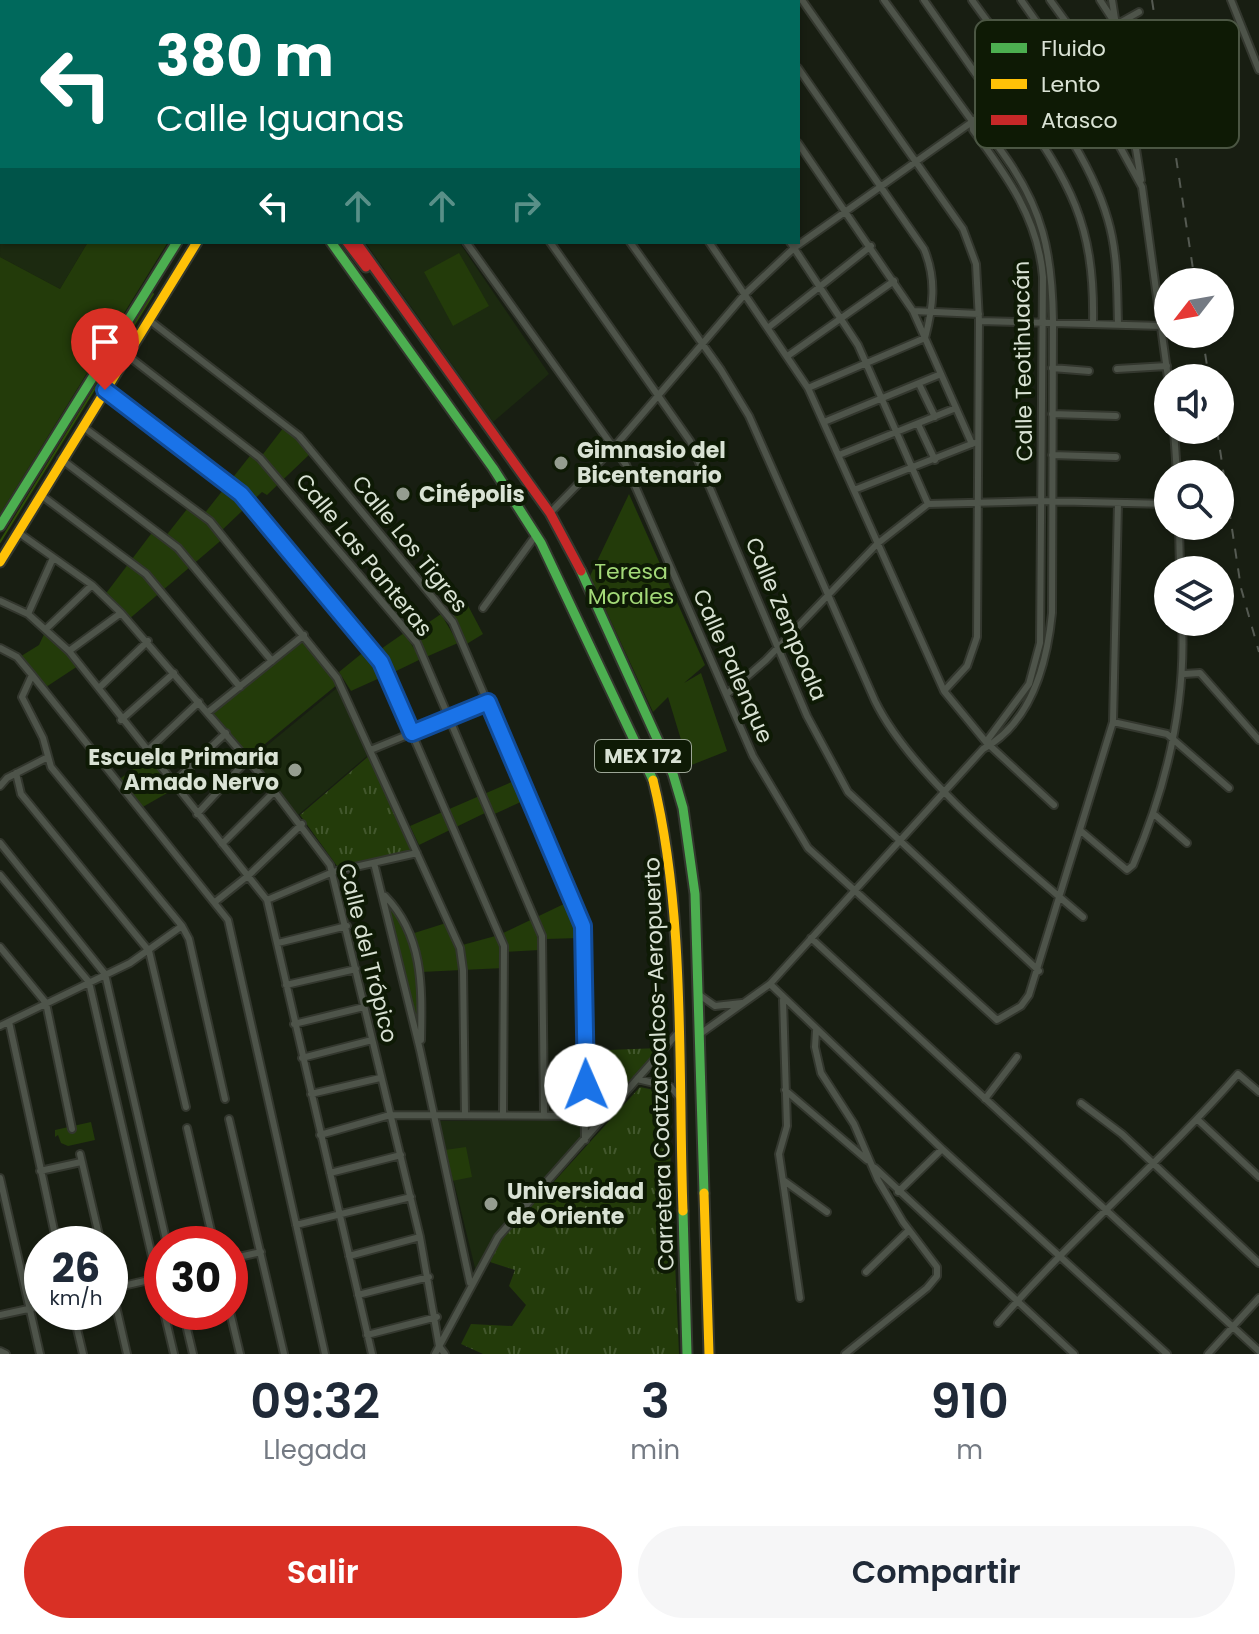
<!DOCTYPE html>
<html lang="es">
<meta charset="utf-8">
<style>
body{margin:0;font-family:Poppins,sans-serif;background:#f6f6f7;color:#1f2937;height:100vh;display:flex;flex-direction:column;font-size:30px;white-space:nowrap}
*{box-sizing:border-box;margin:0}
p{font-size:26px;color:#747a83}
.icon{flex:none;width:44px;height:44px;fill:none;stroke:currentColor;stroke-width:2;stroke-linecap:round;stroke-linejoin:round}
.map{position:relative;height:1354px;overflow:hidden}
.side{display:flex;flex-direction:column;background:#fff;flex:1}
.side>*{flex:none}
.hud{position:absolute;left:0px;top:0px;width:800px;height:244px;box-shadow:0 2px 6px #0004;background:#00695c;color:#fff;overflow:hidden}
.needle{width:52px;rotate:239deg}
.tools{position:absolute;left:1154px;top:268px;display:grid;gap:16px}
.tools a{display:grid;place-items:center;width:80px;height:80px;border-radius:50%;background:#fff;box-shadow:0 2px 6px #0004;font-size:40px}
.speed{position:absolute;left:24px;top:1226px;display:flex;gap:16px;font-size:40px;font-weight:700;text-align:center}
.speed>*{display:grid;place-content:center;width:104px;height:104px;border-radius:50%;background:#fff;box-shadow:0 2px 6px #0004;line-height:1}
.speed small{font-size:20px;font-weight:400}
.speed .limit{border:12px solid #d22;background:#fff;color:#111}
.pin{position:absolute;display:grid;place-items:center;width:68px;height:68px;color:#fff;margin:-82px -34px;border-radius:50% 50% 50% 0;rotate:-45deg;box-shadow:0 0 8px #0007}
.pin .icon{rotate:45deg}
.me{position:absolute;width:88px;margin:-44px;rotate:359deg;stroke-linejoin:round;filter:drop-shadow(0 0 6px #0008)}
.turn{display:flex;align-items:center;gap:28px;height:168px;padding:0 24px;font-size:36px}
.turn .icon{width:104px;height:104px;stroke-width:2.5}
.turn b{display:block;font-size:56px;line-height:68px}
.lanes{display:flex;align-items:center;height:76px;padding:0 24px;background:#0003;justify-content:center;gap:40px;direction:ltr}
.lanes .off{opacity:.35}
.eta{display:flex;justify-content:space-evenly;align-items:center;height:136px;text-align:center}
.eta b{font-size:48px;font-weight:600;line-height:56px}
.button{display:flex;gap:16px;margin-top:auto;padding:16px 24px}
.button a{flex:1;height:92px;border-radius:48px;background:#d93025;color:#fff;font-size:32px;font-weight:600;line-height:92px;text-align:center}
.button a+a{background:#f6f6f7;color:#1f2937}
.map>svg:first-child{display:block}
.built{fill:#1c2a10}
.grass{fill:url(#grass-tufts)}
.green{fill:#233b0a}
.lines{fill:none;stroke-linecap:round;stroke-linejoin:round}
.stream{stroke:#2e4f07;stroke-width:2}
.street-casing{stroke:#33372e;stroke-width:10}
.fast-casing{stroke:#33372e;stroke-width:13}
.slow-casing{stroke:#33372e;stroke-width:13}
.jam-casing{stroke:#33372e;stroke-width:13}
.street{stroke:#4e544a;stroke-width:6}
.fast{stroke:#4caf50;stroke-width:9}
.slow{stroke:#ffc107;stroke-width:9}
.jam{stroke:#c62828;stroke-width:9}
.rail{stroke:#555a52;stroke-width:2;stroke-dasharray:10 10;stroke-linecap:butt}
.route-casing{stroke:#114b97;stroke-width:20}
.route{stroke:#1a73e8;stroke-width:14}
.poi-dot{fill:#959d90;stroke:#0e1a05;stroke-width:3}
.labels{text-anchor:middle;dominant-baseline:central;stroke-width:8;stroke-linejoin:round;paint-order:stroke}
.shield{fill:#0e1a05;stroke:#9ca696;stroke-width:2}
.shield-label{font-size:20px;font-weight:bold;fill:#d9e2d4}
.street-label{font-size:22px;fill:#d9e2d4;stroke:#0e1a05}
.poi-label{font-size:22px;font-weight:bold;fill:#d9e2d4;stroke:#0e1a05;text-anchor:start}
.park-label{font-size:22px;fill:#a3d978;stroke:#0e1a05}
.key{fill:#0e1a05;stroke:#4b5643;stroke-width:2}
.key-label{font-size:22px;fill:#d9e2d4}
</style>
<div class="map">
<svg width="1259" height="1354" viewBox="0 0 1259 1354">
<defs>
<pattern id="grass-tufts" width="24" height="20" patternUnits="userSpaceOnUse" patternTransform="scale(2)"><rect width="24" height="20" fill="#233b0a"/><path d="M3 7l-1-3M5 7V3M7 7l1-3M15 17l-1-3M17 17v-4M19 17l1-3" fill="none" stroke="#42572d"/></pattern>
</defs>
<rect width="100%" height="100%" fill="#181e12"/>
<path class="built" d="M2,60v182h86l-28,47 -60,-32z
M365,242h94l90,132 -56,48z
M337,688l30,68 -69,59 -46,-57z
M439,1121h143l1,17 -80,90 -27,44z"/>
<path class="grass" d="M370,755l42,95 -75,16 -37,-51z
M660,1048l-54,65 -11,-1 -2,-25 18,-1 -3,-36z
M640,1087l19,4 9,8 11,255h-196l-22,-10 10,-20 41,2 14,-21 -17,-19 6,-16 -25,-8 11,-22z"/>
<path class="green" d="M88,242h80l-168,272v-257l60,32z
M459,253l30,53 -36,20 -29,-54z
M287,423l25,29 -45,43 -5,-3 -42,40 5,5 -97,83 -24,-24 50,-66 11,7 26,-33 13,10 49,-62 7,6z
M629,494l76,171 -21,18 17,-10 26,78 -38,15 -21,-69 -15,15 -63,-136z
M464,598l19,36 -18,11 -17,-35z
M441,614l17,29 -32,14 -13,-24z
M47,628l34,36 -38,25 -25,-31 21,-13z
M404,633l17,26 -31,15 -12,-23z
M302,641l36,43 -89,73 -36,-43z
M366,650l16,27 -31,14 -12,-19z
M151,757l25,31 -35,20 -23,-28z
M514,781l9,20 -33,15 -3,-4 -68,33 -9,-19z
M386,902l7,5 15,28 38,-12 9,24 44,-12 69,-33 10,21 2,15 -34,1 -6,11 -36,2v16l-83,4 -5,53z
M91,1122l4,18 -27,6 -7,-3 -3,-8 -3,2v-7z
M466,1147l6,30 -20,4 -7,-31z"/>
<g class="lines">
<path class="stream" d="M0,542l153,-248"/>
<defs>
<path id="street" d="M317,0l3,2
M400,0l3,2
M457,0l1,2
M500,0l1,2
M536,0l1,2
M614,0l1,2
M697,0l1,2
M750,0l1,2
M802,0l161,229 13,35 3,57 -2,316 -10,29 -23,25
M924,0l72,103
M972,0c46,65 114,142 136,220 10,34 9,69 10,104
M1021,0l82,116 39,71 26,191
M1050,0l32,44
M1100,0l13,20
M1112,0l29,180
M1231,0l28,70
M116,2l2,-2
M128,2l2,-2
M412,2l2,-2
M421,2l2,-2
M643,2l3,-2
M798,68l126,181c13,31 9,58 1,89l-117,50
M1009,94c57,85 86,122 84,229
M972,121l1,9c34,46 65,88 70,147l-3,366 -11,41 -43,58
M798,143l115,168 59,133
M466,242l160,223 127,291 55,92 189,172 24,-14 8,-11 84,-273 5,-219
M550,242l140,199 117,275 41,76 191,179
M630,242l91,128 28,46 126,285c36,74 144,161 208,216
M709,242l99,146 136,303 42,51 68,63
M790,242l68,103 70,159
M913,311l66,3
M149,320l150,116 154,186 129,301 3,217
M979,321l184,5
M769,327l102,-81
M127,355l133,103 157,185 125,293 2,178
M789,355l105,-74
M1052,368l37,3
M1117,369l50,-3
M919,384l16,33
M105,390l125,92 151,180 123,284 -1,168
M1052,414l64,2
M824,422l117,-48
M918,424l17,36
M82,426l128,95 127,157 123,270 3,22 2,144
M1174,430l3,44
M839,455l117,-47
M1052,455l64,2
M61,459l117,89 94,113
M854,490l120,-47
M41,495l105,79 94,113
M550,513l65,-67 130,-152 49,-46 288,-204 57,-32
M1179,526l1,44
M19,533l73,52 29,28 150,174 59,78 90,372 19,109 6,8
M0,601l28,13 41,37 198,249 105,454
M483,608l53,-73
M28,614l25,-56
M47,628l45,-43
M0,648l17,9 15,18 196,245 97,434
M69,651l52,-38
M1184,674l16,-1 59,67
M32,675l-10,22 21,41 8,29 131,159 7,13 36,160
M99,688l49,-47
M727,694l39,-34 111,-116 51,-40 115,-3 125,3
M208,712l96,-77
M121,720l53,-47
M1113,722l54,12 62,54
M373,749l115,-47
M146,752l53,-50
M16,773l5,21 128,157 37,156
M172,784l54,-51
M0,786l7,-8 41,-21
M197,814l51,-55
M1155,815l32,28
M1081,831l46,39 6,-5c33,-77 53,-160 49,-243
M0,843l105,131 62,270
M222,844l53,-53
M374,863l46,187 50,233
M0,875l89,107 73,318
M385,896c39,40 37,92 36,144
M267,900l66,-28 84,-19
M215,902l34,-27 53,-51
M811,938l448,413
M278,943l69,-17
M0,947l46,56 26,126
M770,984l172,165 225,205
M286,985l70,-16
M698,994l17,12 27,-3
M783,1000l4,126 -8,28 21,144
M9,1022l48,222
M294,1024l70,-17
M0,1026l130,-63 52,-37
M816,1031l-1,16 6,26 33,51 24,56 25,42 34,45v9l-10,12 -82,66
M700,1034l70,-50 213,-235c48,-26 64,-86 69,-136l1,-292c-1,-68 -10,-113 -51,-169 -9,-12 -16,-26 -30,-31l-88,-121
M302,1058l70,-18
M637,1079l34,8 8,10
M785,1090l82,70
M311,1094l69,-16
M985,1099l32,-42
M1081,1103l41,31 137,129
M229,1119l55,235
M1198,1120l61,57
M187,1128l27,116
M320,1135l70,-20 215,1
M80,1154l21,90
M875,1168l199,186
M40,1171l41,-9
M330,1173l71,-18
M0,1178l40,176
M783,1180l44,32
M898,1192l44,-43
M296,1225l115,-28
M349,1256l71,-19
M230,1259l31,-7
M866,1272l43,-42
M110,1280l17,74
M110,1289l52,-12
M358,1295l71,-18
M73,1312l10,42
M164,1312l10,42
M183,1312l10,42
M230,1312l10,42
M0,1315l42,-9
M998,1323c75,-87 164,-162 240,-249l21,18
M367,1335l70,-18
M0,1351l6,3
M435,1354l63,-117 178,-202
M1208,1354l51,-56"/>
<path id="fast" d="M54,0l4,2
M331,242l162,226 48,75 112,237
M0,526l177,-284
M581,571l92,203 10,34 12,86 9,299
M683,1211l4,143"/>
<path id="slow" d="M0,562l197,-320
M653,780c33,134 25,292 30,431
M704,1193l5,161"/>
<path id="jam" d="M9,0l4,2
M347,242l19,25
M356,242l194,271 31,58"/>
</defs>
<use href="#street" class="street-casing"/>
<use href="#fast" class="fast-casing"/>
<use href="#slow" class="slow-casing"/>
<use href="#jam" class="jam-casing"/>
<use href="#street" class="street"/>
<use href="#fast" class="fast"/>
<use href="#slow" class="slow"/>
<use href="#jam" class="jam"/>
<path class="rail" d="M1152,0l43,282
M1202,334l7,44
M1217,430l24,158 18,64"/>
</g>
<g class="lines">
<defs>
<path id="route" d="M105,390l136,104 140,168 31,71 76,-31 95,224 3,159"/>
</defs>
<use href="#route" class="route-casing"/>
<use href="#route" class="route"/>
</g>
<g class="poi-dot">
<circle cx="561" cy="463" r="8"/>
<circle cx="403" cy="494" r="8"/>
<circle cx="295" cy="770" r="8"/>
<circle cx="491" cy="1204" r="8"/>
</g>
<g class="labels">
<rect class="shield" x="595" y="740" width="96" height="32" rx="6"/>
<g class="shield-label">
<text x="643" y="756">MEX 172</text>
</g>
<g class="street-label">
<text transform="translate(1023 361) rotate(-91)">Calle Teotihuacán</text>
<text transform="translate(410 544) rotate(51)">Calle Los Tigres</text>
<text transform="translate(364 555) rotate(51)">Calle Las Panteras</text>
<text transform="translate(786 619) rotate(67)">Calle Zempoala</text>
<text transform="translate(733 666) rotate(66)">Calle Palenque</text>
<text transform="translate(368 953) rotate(76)">Calle del Trópico</text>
<text transform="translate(659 1064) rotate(-92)">Carretera Coatzacoalcos-Aeropuerto</text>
</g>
<g class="poi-label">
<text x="577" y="450">Gimnasio del<tspan x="577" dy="25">Bicentenario</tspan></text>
<text x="419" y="494">Cinépolis</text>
<text x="279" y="757" text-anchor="end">Escuela Primaria<tspan x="279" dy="25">Amado Nervo</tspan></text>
<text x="507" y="1191">Universidad<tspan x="507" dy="25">de Oriente</tspan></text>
</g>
<g class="park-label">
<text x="631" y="571">Teresa<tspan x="631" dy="25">Morales</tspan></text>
</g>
</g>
<rect x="975" y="20" width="264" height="128" rx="12" class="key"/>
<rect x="991" y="43" width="36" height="10" fill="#4caf50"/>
<rect x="991" y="79" width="36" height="10" fill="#ffc107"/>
<rect x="991" y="115" width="36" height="10" fill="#c62828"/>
<g class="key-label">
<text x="1041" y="56">Fluido</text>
<text x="1041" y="92">Lento</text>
<text x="1041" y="128">Atasco</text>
</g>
</svg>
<div class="tools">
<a><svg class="needle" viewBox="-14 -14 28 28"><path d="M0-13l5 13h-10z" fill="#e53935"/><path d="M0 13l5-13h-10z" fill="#747a83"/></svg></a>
<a><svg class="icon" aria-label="sound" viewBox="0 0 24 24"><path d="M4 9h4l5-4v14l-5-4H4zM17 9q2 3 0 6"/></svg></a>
<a><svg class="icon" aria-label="search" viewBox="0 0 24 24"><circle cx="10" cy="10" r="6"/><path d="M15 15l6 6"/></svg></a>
<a><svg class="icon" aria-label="layers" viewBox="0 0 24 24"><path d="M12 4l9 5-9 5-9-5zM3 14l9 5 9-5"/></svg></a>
</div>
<div class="speed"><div>26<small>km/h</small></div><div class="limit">30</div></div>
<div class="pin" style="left:105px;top:390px;background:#d93025"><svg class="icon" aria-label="arrive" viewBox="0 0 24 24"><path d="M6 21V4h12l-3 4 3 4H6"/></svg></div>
<svg class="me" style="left:586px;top:1085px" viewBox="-20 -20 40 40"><circle r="19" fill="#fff"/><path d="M0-13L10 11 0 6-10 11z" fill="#1a73e8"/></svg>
<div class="hud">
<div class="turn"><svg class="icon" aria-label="left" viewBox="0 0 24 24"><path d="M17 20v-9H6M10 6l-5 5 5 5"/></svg><div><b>380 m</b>Calle Iguanas</div></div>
<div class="lanes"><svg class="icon" aria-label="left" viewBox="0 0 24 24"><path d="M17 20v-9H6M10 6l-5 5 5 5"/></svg><svg class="icon off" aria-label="ahead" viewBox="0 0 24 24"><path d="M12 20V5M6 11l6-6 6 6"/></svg><svg class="icon off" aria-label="ahead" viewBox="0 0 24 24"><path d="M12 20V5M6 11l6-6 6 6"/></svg><svg class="icon off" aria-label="right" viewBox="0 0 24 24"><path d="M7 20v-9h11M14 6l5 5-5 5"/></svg></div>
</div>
</div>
<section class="side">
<div class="eta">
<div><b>09:32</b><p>Llegada</p></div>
<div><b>3</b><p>min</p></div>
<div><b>910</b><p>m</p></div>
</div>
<div class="button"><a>Salir</a><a>Compartir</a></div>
</section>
